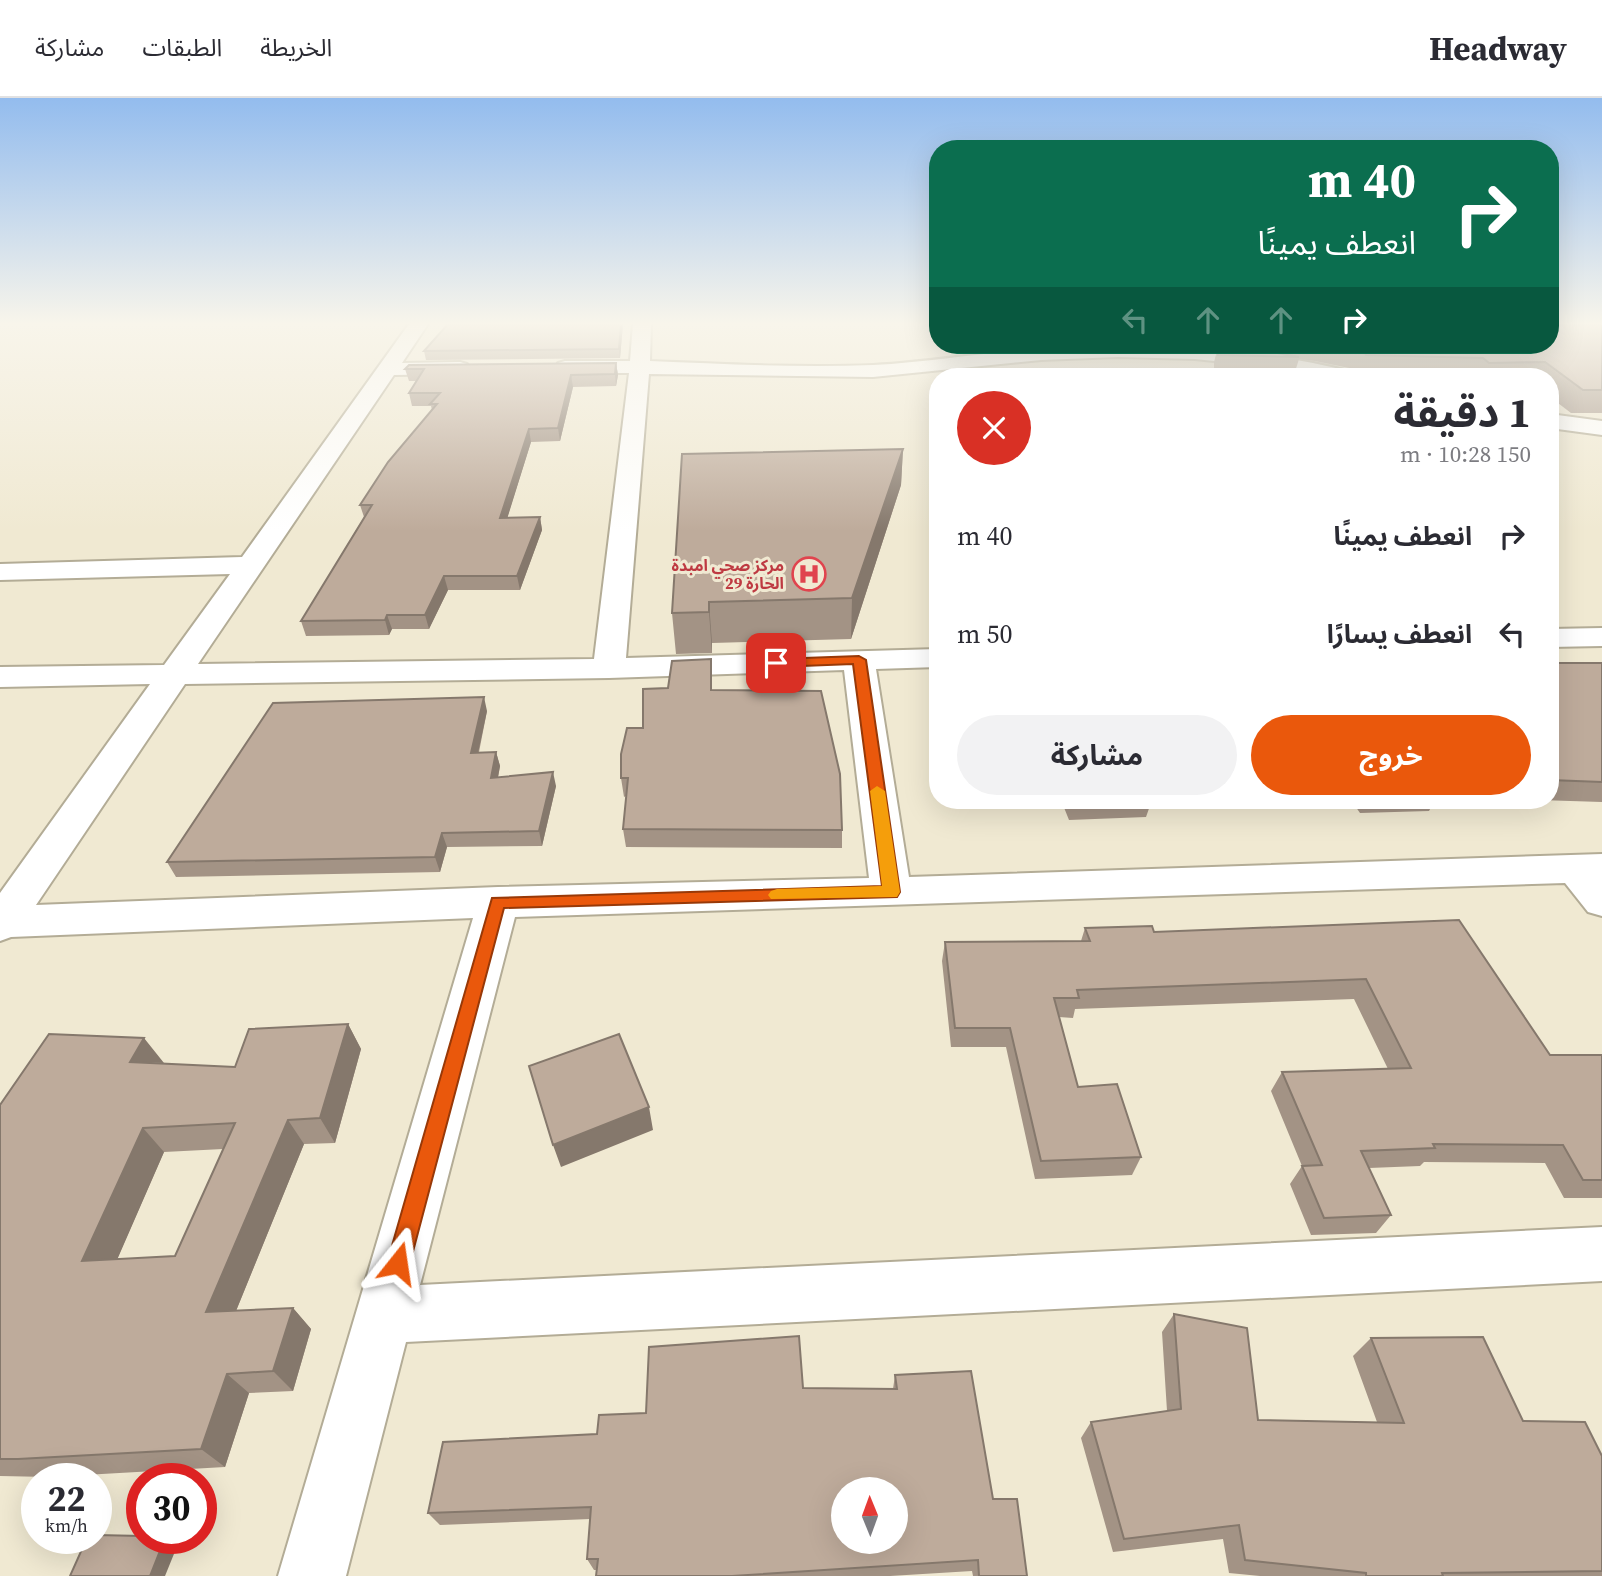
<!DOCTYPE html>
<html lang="ar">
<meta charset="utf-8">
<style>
body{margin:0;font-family:"Source Serif 4","Noto Sans Arabic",serif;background:#f2f2f3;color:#2b2b33;direction:rtl;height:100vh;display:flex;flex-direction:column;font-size:26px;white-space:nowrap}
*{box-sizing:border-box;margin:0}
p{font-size:23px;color:#7c7c81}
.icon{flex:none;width:38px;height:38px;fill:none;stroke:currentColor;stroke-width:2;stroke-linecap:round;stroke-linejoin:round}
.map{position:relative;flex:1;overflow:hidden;direction:ltr}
.details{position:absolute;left:929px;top:270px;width:630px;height:441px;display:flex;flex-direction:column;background:#fff;border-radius:28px;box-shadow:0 7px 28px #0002;direction:rtl}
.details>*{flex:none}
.guide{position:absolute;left:929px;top:42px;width:630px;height:214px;border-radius:28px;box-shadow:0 7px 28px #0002;direction:rtl;background:#0b6e4f;color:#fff;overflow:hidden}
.needle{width:46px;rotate:359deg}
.buttons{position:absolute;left:831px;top:1379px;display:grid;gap:14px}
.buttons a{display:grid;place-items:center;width:77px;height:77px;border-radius:50%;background:#fff;box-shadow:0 7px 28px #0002;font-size:35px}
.speed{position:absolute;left:21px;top:1365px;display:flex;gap:14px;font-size:35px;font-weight:700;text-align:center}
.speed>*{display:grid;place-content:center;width:91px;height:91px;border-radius:50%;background:#fff;box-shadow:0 7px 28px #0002;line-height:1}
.speed small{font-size:18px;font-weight:400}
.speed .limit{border:10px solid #d22;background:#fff;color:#111}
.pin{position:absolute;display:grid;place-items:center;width:60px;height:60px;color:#fff;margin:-30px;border-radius:14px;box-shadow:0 4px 10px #0006}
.me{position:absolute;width:77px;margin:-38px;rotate:15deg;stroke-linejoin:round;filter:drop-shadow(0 0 5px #0008)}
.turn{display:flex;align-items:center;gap:24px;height:147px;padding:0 28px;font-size:32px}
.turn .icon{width:91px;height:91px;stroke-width:2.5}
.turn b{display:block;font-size:49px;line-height:60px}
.lanes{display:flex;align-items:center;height:66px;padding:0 28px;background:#0003;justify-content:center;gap:35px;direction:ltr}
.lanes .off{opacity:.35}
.round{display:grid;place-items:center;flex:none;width:74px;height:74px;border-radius:37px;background:#f2f2f3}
.summary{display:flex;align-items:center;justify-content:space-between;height:119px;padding:0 28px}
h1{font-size:42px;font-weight:700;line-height:52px}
.primary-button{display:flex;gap:14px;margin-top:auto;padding:14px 28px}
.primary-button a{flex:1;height:80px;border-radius:42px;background:#ea580c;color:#fff;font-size:28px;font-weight:700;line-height:80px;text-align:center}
.primary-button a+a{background:#f2f2f3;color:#2b2b33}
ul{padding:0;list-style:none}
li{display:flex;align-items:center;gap:21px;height:98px;padding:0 28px}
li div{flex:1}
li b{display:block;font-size:26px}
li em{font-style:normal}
header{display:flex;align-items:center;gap:42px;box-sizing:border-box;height:98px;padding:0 35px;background:#fff;border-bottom:2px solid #e1e1e2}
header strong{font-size:33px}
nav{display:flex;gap:38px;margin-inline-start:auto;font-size:24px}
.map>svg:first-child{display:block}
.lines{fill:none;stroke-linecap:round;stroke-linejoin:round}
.street-casing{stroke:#b3ac96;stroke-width:4}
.street{fill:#fff;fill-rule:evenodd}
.wall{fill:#a39385;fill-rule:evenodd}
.shaded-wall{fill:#85786c}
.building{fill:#beab9b;stroke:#85786c;stroke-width:2;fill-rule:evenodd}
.route{fill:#ea580c;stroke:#983908;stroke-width:2}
.slow{fill:#f59e0b}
.labels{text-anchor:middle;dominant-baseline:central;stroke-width:6;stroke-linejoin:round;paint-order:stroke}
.far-health-label{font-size:16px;font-weight:bold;fill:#be3a42;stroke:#f0e9d2;text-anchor:end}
</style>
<header>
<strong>Headway</strong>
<nav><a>الخريطة</a><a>الطبقات</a><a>مشاركة</a></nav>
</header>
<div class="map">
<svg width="1602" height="1478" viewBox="0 0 1602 1478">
<rect width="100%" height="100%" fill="#f0e9d2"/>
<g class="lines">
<defs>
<path id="street" d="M409,226h19l-26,39 58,-1 7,2 3,4 -3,4 -7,2 -66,1 -196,289 396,-5 35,-286h-64l-7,-2 -3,-4 3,-4 7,-2h65l3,-37h18l-1,37c74,3 149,7 223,4 55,-3 109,-12 164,-17 106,-8 213,-2 316,24l3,4h-35l-50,-9 -76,-8 -77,-2 -77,3 -168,17 -224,-3 -23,284 312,-9v18l-62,2 33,208 693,-23v62l-14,-4 -23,-29 -1050,34 -95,368 1182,-58v54l-1196,61 -60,234h-68l195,-658 -462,19 -11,4v-48l150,-209 -150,3v-20l164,-2 66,-91 -230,6v-16l242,-7zM844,572l25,208 -371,9 -462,18 149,-221 424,-6z
M1550,316l52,7v14l-52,-7z
M1602,530v18l-52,1v-18z"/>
</defs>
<use href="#street" class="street-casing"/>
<use href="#street" class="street"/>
</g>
<path class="wall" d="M448,226h175l-3,34 -194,2 -2,-9z
M1602,226v89h-31l-21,-16v-21h-192l-4,-7 -39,-8 -16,-2 -5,16 -80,-3v-10l4,-15h-4v-2h336z
M616,265l2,12 -2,11 -43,1 -13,54 -29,1 -24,76 33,-1 2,13 -22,60h-72l-19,39h-37l-3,6 -83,1 -5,-15 63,-104 -4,-12 72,-95 -1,-4h-19l-3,-13 7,-12h-7l-4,-12z
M903,351l-2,36 -50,154 -139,4v10l-36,1 -4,-41z
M711,561l1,31 130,140v18l-216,-1 -3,-18 3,-33 -2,1 -3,-19 22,-50 25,-40z
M1550,565h52v139l-63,-2h11z
M487,613l-8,41h17l4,14 -2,12 58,8 -14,60 -95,1 -7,25 -264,5 -9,-15z
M1061,702h91l-6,17 -77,3z
M1351,702h84l-6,11 -69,2z
M1459,822l91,135h52v143h-38l-19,-35 -121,-1 -4,4 -51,2 22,47 -15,18 -65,2 -21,-51 12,-18 -31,-75 11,-19 106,-3 -34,-70 -279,10 -2,9 -14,-1 19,70 63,70 -9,18 -97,4 -29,-132h-55l-9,-86 3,-19 136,-1 4,-13 69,4z
M348,926l13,25 -26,94 -31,1 -68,167 57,-3 18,21 -18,62 -44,2 -24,74 -176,10 -49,-1v-371l164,-41 71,3zM223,1051l-48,107 -58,3 47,-107z
M1174,1216l84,106 119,2 -24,-66 18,-18 152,83 79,35v120h-342l-31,-3 -6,-34 -110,13 -32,-114 10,-16 76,-11 -5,-79z
M895,1277l98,124 34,77h-54l-1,-5 -82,5h-294l1,-6h-3l-7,-11 3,-40 -150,6 -12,-12 169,-79 49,-21 157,-25 90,1z"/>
<path class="shaded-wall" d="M621,226h2l-3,34 -1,-9z
M616,265l2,12 -2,11 -1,-12z
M571,277l2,12 -13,54 -2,-13z
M529,331l2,13 -28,90 -3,-14z
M903,351l-2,36 -50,154 1,-41z
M540,419l2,13 -22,60 -3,-14z
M444,478l4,14 -19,39 -4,-14z
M709,504l3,41v10l-3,-41z
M387,517l5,14 -3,6 -4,-15z
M484,599l3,14 -12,56 -4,-14z
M496,654l4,14 -5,26 -4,-14z
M553,674l3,14 -14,60 -3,-15z
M442,735l5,14 -7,25 -5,-15z
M348,926l13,25 -26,94 -15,-25z
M144,940l20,25 -34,-1z
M649,1009l4,23 -92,37 -8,-22z
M288,1022l16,24 -77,189 -21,-21z
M143,1030l21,24 -57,131 -25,-22z
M293,1210l18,21 -18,62 -20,-20z
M227,1276l22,19 -24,74 -24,-18z
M165,1440h4l9,6 -13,32h-15z"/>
<path class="building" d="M448,226h173l-2,25 -195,2z
M1550,226h52v66h-19l-38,-28 -56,1 -6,-5 -117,-3 -4,-8 -13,-2h201z
M1218,247h14l67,12 -81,-2z
M616,265l-1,11 -44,1 -13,53 -29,1 -29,89 40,-1 -23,59h-73l-19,39h-38l-2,5 -84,1 71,-116h-12l28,-43 49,-58h-7l10,-11h-31l15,-24h-19l4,-4z
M903,351l-51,149 -143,4v10l-37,1 10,-159z
M711,561v31l110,1 19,83 2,56 -219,-1 5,-51h-7v-24l6,-26h16v-39l25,-1 4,-27z
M1550,565h52v119l-52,-2z
M484,599l-13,56 25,-1 -5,26 62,-6 -14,59 -97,2 -7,24 -268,5 106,-159z
M1073,702h71l-70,2z
M1459,822l91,135h52v125h-19l-20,-35 -130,-1 2,4 -74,3 30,64 -67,3 -22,-52 20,-1 -40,-93 129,-4 -45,-89 -289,11 2,8h-25l24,89 39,-3 24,73 -100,4 -31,-133h-55l-10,-86 145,-1 -5,-13 67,-2 2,6z
M348,926l-28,94 -32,2 -82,192 87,-4 -20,63 -46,3 -26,75 -183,10h-18v-354l49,-71 95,4 -14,24 105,5 14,-38zM235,1025l-60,133 -93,5 61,-133z
M619,936l30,73 -96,38 -24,-79z
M1174,1216l73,14 11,92 146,3 -33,-85 112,-1 40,84 62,1 17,34v115l-160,2 1,3h-77v-3l-121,-13 -6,-35 -115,14 -33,-117 90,-13z
M799,1238l4,52 94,1 -2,-14 76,-4 22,128h24l10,77h-48l-1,-16 -246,16h-136l2,-17h-11l4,-52 -163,6 15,-71 154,-8 2,-19 47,-2 3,-66zM844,1391h52v53h-52z
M96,1437l46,1v2h23l-15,38h-80l17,-38h9z"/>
<linearGradient id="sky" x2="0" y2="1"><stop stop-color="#93bcee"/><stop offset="0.52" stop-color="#f8f5eb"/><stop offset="1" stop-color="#f8f5eb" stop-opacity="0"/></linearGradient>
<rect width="1602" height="433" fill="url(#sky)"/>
<path class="route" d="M859,558l7,4 34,232 -3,5 -393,11 -94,355 -4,8 -8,4 -8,-4 -3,-8 105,-365 390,-12 -29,-222 -77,3 -7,-4 7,-4z"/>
<path class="slow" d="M877,688l8,5 15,101 -3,5 -126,2 -3,-4 3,-4 6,-2 105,-3 -12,-95z"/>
<defs>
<symbol id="hospital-ring" viewBox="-11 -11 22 22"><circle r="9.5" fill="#f0e9d2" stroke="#e0444e" stroke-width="1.5"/><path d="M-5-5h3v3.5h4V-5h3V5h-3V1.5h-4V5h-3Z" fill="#e0444e"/></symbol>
</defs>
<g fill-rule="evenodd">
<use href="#hospital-ring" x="790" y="457" width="38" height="38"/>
</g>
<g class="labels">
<g class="far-health-label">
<text x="784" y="467">مركز صحي امبدة<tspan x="784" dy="18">الحارة 29</tspan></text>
</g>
</g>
</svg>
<div class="buttons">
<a><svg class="needle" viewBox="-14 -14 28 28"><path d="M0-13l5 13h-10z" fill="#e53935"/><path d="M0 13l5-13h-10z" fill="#7c7c81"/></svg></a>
</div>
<div class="speed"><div>22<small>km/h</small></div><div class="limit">30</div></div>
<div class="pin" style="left:776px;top:565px;background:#d93025"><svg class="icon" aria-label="arrive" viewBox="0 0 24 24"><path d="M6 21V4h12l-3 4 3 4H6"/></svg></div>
<svg class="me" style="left:398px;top:1165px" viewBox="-20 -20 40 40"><path d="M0-17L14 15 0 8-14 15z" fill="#ea580c" stroke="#fff" stroke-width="4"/></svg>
<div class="guide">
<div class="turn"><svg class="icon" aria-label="right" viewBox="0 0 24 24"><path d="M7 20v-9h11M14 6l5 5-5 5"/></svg><div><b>40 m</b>انعطف يمينًا</div></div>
<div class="lanes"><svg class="icon off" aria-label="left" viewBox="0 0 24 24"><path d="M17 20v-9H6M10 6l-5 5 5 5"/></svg><svg class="icon off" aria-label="ahead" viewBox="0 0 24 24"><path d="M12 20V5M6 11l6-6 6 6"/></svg><svg class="icon off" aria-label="ahead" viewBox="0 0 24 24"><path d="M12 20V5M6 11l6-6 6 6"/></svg><svg class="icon" aria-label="right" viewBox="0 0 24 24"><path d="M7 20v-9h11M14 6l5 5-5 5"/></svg></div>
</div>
<section class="details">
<div class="summary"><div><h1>1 دقيقة</h1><p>150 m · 10:28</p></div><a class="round" style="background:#d93025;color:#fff"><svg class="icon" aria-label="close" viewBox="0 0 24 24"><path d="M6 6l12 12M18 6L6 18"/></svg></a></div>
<ul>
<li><svg class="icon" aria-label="right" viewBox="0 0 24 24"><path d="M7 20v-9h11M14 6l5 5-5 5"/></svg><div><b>انعطف يمينًا</b></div><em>40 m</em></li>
<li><svg class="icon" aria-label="left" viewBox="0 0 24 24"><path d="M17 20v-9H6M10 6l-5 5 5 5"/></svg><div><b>انعطف يسارًا</b></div><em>50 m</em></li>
</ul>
<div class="primary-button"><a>خروج</a><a>مشاركة</a></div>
</section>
</div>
